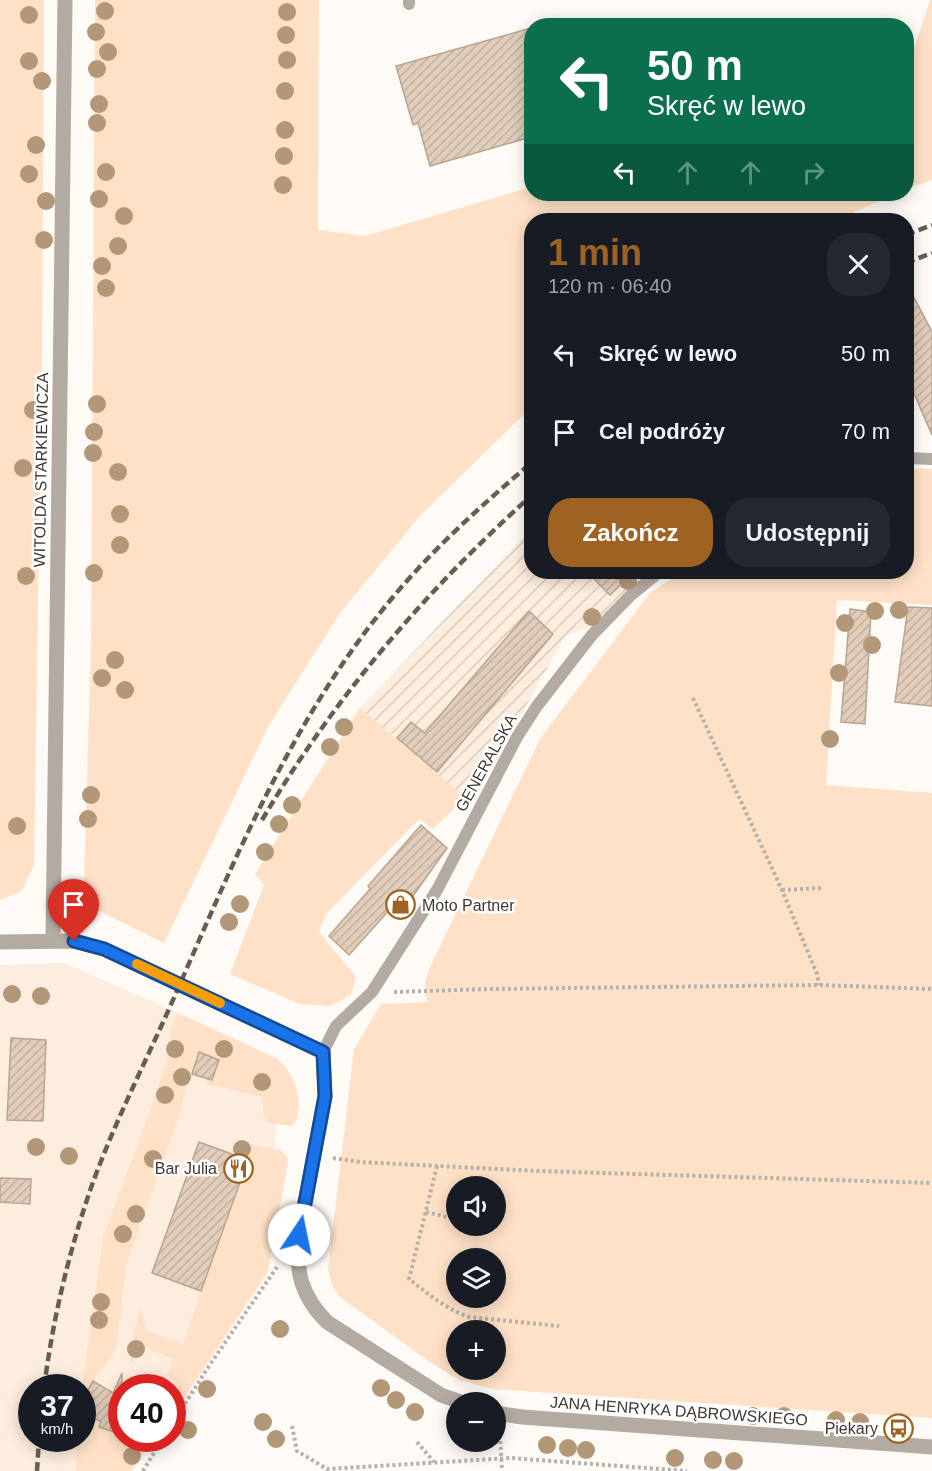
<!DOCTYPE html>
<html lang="pl">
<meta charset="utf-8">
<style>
body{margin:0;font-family:Helvetica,sans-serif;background:#242831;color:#f1f3f6;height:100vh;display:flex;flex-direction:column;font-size:22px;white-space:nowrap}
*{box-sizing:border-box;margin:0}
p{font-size:20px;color:#9ea1a6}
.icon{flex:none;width:33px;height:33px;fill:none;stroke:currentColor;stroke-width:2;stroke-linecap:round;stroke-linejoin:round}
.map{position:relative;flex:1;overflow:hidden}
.details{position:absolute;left:524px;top:213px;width:390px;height:366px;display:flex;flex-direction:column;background:#171b24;border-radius:24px;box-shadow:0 3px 15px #0003}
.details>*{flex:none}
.banner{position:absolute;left:524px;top:18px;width:390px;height:183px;border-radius:24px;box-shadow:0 3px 15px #0003;background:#0b6e4f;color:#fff;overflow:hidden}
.buttons{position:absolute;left:446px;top:1176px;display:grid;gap:12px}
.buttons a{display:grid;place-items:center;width:60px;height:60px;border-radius:50%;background:#171b24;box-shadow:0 3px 15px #0003;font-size:30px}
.speed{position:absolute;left:18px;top:1374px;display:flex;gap:12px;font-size:30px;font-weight:700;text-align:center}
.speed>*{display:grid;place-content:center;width:78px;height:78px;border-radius:50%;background:#171b24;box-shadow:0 3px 15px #0003;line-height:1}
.speed small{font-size:15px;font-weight:400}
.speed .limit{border:9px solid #d22;background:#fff;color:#111}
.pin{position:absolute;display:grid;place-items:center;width:51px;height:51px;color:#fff;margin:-62px -26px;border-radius:50% 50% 50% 0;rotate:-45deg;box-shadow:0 0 6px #0007}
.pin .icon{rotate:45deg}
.me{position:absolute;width:66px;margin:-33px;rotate:11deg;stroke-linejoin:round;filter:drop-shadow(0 0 4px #0008)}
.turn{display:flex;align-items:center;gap:21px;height:126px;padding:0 24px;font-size:27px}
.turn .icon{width:78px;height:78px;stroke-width:2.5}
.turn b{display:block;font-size:42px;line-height:51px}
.lanes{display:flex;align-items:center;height:57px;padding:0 24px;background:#0003;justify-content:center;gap:30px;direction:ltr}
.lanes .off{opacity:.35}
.round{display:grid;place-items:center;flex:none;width:63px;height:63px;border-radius:24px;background:#242831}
.head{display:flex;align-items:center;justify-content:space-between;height:102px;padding:0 24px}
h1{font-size:36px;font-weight:700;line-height:45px;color:#9e6323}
.action{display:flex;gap:12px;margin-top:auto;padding:12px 24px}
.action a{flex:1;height:69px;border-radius:24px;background:#9e6323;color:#fff;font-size:24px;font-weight:700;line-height:69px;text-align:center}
.action a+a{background:#242831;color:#f1f3f6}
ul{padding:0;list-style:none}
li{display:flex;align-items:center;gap:18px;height:78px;padding:0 24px}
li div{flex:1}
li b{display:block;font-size:22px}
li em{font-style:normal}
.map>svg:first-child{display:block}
.built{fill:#fdedde}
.industrial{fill:url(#industrial-furrows)}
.green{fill:#fee1c6;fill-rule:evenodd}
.building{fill:url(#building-hatch);stroke:#b8a492;stroke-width:1.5}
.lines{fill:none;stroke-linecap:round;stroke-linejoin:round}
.path{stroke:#b6b1ab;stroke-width:4;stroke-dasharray:3 3;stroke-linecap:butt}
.service{stroke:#b3aaa2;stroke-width:12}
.tertiary{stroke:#b3aaa2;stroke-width:15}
.rail{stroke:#655d56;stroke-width:4.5;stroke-dasharray:9 4.5;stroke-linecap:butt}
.tree{fill:#b29778}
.route-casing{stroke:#114b97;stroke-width:15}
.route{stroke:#1a73e8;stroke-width:10}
.slow{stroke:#f59e0b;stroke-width:10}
.labels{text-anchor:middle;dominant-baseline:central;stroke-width:5;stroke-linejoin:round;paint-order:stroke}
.street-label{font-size:16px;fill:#413931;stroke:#fff}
.poi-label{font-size:16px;fill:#413931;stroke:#fff;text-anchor:end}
</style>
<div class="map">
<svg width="932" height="1471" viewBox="0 0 932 1471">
<defs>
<pattern id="industrial-furrows" width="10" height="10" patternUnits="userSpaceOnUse" patternTransform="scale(1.5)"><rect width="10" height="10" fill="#fdedde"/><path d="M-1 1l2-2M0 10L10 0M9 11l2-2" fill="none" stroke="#daccbf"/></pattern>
<pattern id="building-hatch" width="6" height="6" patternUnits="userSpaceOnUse" patternTransform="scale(1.5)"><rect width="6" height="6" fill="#e1ccba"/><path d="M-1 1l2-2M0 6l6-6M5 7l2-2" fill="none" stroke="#c2b0a0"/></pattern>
</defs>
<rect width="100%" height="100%" fill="#fefaf6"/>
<path class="built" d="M64,963l114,50 -4,9 106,50 -9,123 -98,215 -1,-22h-50v50l32,1 -23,31 -48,-33 -1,-49h-50v50l44,1v32h-76v-506z"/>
<path class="industrial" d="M531,529v43h122l-68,57 -20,7 -54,97 -46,65 -105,-90z"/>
<path class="green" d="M0,0h44l-2,348 -8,517 -12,26 -22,9z
M95,0h224l-1,230 47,6 166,-49v7h365l-60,26h-305v189l-9,7 -103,101 -79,96 -71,112 -105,218 -71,-35 -9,-22 7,-243z
M930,0h2v180l-26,9v-116z
M906,468l26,1v136l-95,-5 -11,185 106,8v625l-440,-29 -32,-9 -29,-17 -91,-66 -8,-12 -4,-16 26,-220 27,-45 46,-2 -2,-20 5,-15 110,-228 110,-146 32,-21h224zM456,1186h39v40h-39zM456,1258h39v40h-39zM456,1330h39v40h-39z
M360,708l105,90 -32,31 -14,-10 -93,95 -7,18 37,45 -5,18 -21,11 -30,-2 -70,-30 34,-89 -9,-11z
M178,1013l98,45 9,8 10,17 4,21 -2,15 -5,7 -24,-3 -4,-6 -2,-20 -54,-13 -2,-6 6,2 7,-20 -19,-7 -8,21 -3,-1 -8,37 -55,155 -9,81c-9,19 -27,33 -33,54l8,5 -5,9 14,8 -2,3 7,4 15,3 1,6 23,1 4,2 5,-2 -23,32h-55v-32l6,-1v-51l21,-149 48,-130 20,-61 -1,-16z
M239,1142l41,8 7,7 1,5 -20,110 -95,143v-16l6,-14 -12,-10 6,-16 -33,-14 -8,17 -3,-1 9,-46 3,-6 6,22 36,13 65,-184 -14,-5z"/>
<path class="building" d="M531,28v109l-101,29 -12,-43 -5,2 -17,-59z
M906,282l26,50v103l-26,-60z
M587,572h47l-24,23z
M908,607l24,1v98l-37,-4z
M850,609l21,3 -6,112 -24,-2z
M529,611l24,23 -116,138 -40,-34 14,-16 14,11z
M421,825l26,23 -46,65 -9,-6 -43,48 -20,-19 41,-47 -2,-3z
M11,1038l35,2 -3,81 -36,-1z
M199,1052l20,8 -7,20 -20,-6z
M199,1142l49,18 -47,131 -49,-18z
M0,1178l31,1 -1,25 -30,-2z
M122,1373v62l-23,-8 2,-5 -14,-9 5,-8 -9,-6 10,-18 20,12z"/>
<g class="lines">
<path class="path" d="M693,698l89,192 35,84 2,11
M782,890l40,-2
M394,992l96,-3 329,-4 113,4
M333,1158l27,4 178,9 394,12
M437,1166l-28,113c19,15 37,30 60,38l90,9
M426,1212l30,7
M482,1226l10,2
M172,1424l37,-58 68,-99
M292,1426l5,25 30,18 184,-11 176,13
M500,1435l2,36
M417,1442l17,20
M143,1471l20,-33"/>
<path class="service" d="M409,4v-4
M906,458l26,1
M323,1052l13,-26 36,-34 65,-102 80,-153 20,-31 55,-71 39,-40 28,-23"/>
<path class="tertiary" d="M53,940l12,-940
M0,942l74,-1 30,8 219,103 2,45 -26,138c-4,36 2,61 28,87l114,73 20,7
M495,1413l27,4 410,30"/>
<path class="rail" d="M906,235l26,-10
M906,263l26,-10
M262,820c72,-122 164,-230 269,-324
M44,1388c9,-70 25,-137 48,-203 22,-61 51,-118 77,-176 64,-145 121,-289 224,-412 41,-49 89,-92 138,-134
M37,1471l2,-33"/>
</g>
<g class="tree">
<circle cx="105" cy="11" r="9"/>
<circle cx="287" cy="12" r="9"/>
<circle cx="29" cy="15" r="9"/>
<circle cx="96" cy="32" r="9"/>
<circle cx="286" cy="35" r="9"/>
<circle cx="108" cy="52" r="9"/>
<circle cx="287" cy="60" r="9"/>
<circle cx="29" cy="61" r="9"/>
<circle cx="97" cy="69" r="9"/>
<circle cx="42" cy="81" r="9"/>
<circle cx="285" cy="91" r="9"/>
<circle cx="99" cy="104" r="9"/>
<circle cx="97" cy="123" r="9"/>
<circle cx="285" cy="130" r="9"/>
<circle cx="36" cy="145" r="9"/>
<circle cx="284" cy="156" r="9"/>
<circle cx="106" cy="172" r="9"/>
<circle cx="29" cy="174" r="9"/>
<circle cx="283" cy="185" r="9"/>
<circle cx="99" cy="199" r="9"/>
<circle cx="46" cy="201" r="9"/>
<circle cx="124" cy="216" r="9"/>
<circle cx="44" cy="240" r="9"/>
<circle cx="118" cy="246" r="9"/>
<circle cx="102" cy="266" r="9"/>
<circle cx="106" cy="288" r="9"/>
<circle cx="97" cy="404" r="9"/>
<circle cx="33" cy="410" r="9"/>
<circle cx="94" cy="432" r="9"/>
<circle cx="93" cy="453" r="9"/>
<circle cx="23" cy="468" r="9"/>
<circle cx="118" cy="472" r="9"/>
<circle cx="120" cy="514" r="9"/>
<circle cx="120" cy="545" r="9"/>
<circle cx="94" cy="573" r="9"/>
<circle cx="26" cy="576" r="9"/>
<circle cx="628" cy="581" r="9"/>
<circle cx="899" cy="610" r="9"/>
<circle cx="875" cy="611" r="9"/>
<circle cx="592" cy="617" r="9"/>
<circle cx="845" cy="623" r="9"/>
<circle cx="872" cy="645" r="9"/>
<circle cx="115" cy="660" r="9"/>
<circle cx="839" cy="673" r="9"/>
<circle cx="102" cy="678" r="9"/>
<circle cx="125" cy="690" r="9"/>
<circle cx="344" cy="727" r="9"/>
<circle cx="830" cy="739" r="9"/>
<circle cx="330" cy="747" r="9"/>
<circle cx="91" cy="795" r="9"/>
<circle cx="292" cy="805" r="9"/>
<circle cx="88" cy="819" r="9"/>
<circle cx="279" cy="824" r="9"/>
<circle cx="17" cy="826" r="9"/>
<circle cx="265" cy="852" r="9"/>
<circle cx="240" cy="904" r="9"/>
<circle cx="229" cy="922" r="9"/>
<circle cx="12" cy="994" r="9"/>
<circle cx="41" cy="996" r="9"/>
<circle cx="175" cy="1049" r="9"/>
<circle cx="224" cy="1049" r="9"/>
<circle cx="182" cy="1077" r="9"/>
<circle cx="262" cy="1082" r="9"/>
<circle cx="165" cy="1095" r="9"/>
<circle cx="36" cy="1147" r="9"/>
<circle cx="242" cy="1149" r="9"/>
<circle cx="69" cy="1156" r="9"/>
<circle cx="153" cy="1159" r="9"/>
<circle cx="136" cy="1214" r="9"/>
<circle cx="123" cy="1234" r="9"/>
<circle cx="101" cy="1302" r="9"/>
<circle cx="99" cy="1320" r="9"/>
<circle cx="280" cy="1329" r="9"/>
<circle cx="136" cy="1349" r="9"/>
<circle cx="381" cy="1388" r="9"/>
<circle cx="207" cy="1389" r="9"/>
<circle cx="396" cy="1400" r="9"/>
<circle cx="415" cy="1412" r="9"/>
<circle cx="753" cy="1416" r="9"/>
<circle cx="784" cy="1416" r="9"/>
<circle cx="836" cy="1420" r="9"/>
<circle cx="263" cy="1422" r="9"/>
<circle cx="860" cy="1422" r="9"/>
<circle cx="188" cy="1430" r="9"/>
<circle cx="276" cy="1439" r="9"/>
<circle cx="547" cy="1445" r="9"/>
<circle cx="568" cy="1448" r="9"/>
<circle cx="586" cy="1450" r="9"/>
<circle cx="132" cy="1456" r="9"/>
<circle cx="675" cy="1458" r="9"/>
<circle cx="713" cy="1460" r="9"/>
<circle cx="734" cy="1461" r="9"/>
</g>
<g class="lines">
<defs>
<path id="route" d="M74,941l30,8 219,103 2,44 -26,139"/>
</defs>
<use href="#route" class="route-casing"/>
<use href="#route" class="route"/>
<path class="slow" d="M137,964l83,39"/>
</g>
<defs>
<symbol id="shop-ring" viewBox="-11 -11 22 22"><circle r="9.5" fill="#fff" stroke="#9e6323" stroke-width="1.5"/><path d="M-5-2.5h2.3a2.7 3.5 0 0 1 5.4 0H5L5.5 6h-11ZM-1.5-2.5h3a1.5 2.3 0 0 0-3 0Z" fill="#9e6323"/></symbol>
<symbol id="restaurant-ring" viewBox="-11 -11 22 22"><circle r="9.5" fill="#fff" stroke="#9e6323" stroke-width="1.5"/><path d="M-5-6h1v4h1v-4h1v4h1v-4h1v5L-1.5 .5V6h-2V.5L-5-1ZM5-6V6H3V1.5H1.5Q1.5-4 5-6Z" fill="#9e6323"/></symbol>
<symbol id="bus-ring" viewBox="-11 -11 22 22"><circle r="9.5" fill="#fff" stroke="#9e6323" stroke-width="1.5"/><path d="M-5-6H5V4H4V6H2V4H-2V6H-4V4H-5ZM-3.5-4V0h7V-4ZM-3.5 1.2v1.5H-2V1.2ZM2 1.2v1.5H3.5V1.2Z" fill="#9e6323"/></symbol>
</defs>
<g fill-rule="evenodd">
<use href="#shop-ring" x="384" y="888" width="33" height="33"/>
<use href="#restaurant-ring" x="222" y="1152" width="33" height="33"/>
<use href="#bus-ring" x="882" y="1412" width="33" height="33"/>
</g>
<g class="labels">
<g class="street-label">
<text transform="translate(41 470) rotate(-89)">WITOLDA STARKIEWICZA</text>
<text transform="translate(486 763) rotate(-61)">GENERALSKA</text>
<text transform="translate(679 1411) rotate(4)">JANA HENRYKA DĄBROWSKIEGO</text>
</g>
<g class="poi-label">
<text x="422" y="905" text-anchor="start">Moto Partner</text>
<text x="217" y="1168">Bar Julia</text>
<text x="878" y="1428">Piekary</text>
</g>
</g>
</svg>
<div class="buttons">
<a><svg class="icon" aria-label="sound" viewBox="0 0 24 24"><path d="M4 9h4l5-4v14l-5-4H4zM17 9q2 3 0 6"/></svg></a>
<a><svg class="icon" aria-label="layers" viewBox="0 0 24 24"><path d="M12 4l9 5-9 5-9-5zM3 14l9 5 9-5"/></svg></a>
<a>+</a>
<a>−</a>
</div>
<div class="speed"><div>37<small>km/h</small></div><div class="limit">40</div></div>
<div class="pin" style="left:74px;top:941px;background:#d93025"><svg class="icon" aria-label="arrive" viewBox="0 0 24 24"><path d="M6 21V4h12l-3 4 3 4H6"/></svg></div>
<svg class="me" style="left:299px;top:1235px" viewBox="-20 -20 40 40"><circle r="19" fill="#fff"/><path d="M0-13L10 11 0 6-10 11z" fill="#1a73e8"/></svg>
<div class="banner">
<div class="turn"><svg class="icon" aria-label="left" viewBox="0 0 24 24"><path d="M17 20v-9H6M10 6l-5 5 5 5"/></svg><div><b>50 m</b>Skręć w lewo</div></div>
<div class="lanes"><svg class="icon" aria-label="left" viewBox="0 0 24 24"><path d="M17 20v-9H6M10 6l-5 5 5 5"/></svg><svg class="icon off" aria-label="ahead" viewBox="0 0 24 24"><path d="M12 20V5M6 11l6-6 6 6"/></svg><svg class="icon off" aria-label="ahead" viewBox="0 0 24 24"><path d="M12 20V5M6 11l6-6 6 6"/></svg><svg class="icon off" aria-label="right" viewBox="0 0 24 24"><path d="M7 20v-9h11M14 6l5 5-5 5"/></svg></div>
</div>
<section class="details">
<div class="head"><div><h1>1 min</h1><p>120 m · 06:40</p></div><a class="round"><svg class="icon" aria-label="close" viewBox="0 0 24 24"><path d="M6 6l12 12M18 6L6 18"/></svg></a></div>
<ul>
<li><svg class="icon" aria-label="left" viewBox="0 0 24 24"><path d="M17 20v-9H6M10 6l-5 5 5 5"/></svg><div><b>Skręć w lewo</b></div><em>50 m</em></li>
<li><svg class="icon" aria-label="arrive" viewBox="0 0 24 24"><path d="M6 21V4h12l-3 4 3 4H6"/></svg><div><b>Cel podróży</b></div><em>70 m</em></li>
</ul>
<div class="action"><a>Zakończ</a><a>Udostępnij</a></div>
</section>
</div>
